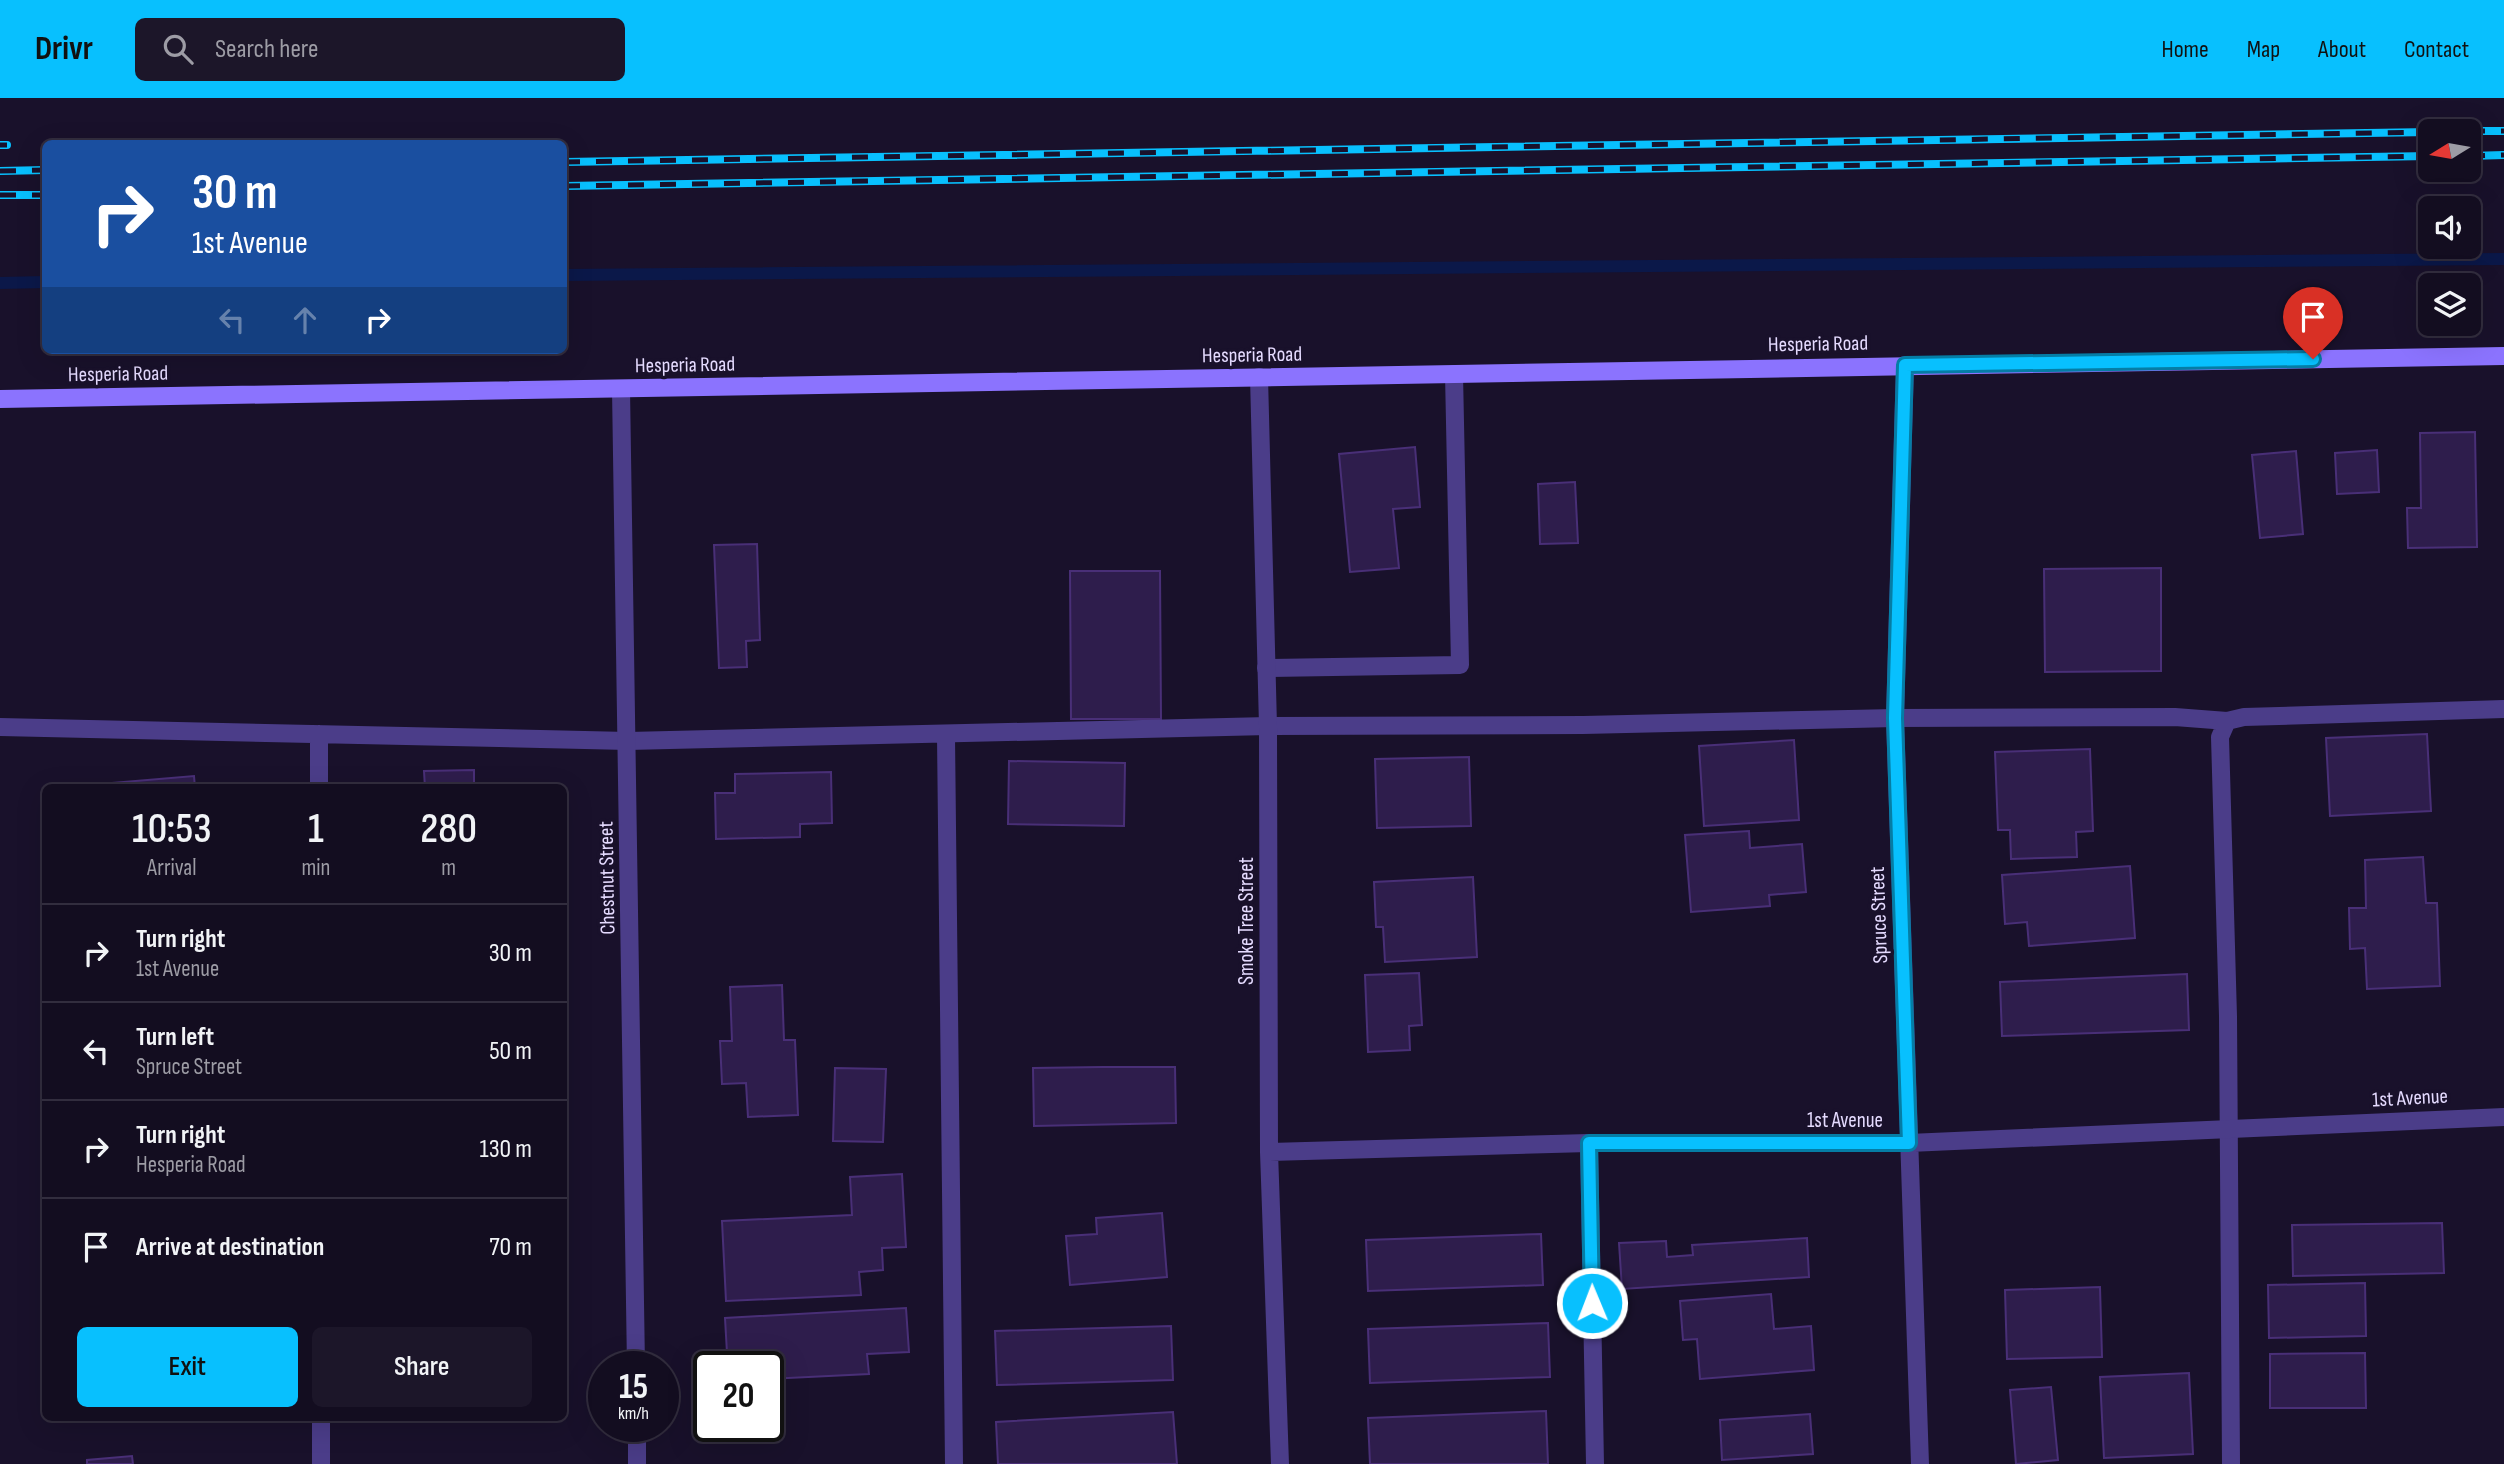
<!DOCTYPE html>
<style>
body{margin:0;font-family:"Sofia Sans Condensed",sans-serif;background:#1c1629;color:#f1f3f6;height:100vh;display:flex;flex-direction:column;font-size:26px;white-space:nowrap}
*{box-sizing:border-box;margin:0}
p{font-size:23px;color:#9d9ca5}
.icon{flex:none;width:38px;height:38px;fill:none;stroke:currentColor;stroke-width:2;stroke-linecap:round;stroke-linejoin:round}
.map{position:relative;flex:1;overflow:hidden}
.drawer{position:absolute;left:42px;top:686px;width:525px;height:637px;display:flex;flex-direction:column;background:#130d20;border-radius:10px;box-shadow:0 7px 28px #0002,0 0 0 2px #322d3e}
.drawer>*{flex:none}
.banner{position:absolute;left:42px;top:42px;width:525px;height:214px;border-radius:10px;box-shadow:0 7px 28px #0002,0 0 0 2px #322d3e;background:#1a4fa0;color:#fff;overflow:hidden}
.needle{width:46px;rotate:259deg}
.tools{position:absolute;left:2418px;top:21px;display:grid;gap:14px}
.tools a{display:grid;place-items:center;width:63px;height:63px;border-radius:10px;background:#130d20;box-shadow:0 7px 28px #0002,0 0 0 2px #322d3e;font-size:35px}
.speed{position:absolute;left:588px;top:1253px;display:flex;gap:14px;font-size:35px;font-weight:700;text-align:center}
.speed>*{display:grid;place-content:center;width:91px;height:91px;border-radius:50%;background:#130d20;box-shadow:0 7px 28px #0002,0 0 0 2px #322d3e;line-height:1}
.speed small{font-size:18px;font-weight:400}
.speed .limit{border:4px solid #111;border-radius:10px;background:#fff;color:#111}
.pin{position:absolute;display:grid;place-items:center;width:60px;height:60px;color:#fff;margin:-72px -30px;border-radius:50% 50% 50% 0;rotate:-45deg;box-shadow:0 0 7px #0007}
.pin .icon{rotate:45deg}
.me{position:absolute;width:77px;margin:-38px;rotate:359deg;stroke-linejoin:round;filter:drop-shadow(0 0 5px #0008)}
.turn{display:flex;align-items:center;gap:24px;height:147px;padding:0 35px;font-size:32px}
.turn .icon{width:91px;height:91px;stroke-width:2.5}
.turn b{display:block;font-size:49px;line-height:60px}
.lanes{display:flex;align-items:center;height:66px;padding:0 35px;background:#0003;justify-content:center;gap:35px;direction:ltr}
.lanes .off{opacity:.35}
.eta{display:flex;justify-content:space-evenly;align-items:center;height:119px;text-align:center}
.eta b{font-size:42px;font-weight:600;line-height:49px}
.cta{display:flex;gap:14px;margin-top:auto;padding:14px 35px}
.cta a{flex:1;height:80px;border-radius:10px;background:#08c0fe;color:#111;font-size:28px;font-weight:600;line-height:80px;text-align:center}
.cta a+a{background:#1c1629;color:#f1f3f6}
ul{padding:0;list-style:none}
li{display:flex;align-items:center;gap:21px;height:98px;padding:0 35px;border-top:2px solid #322d3e}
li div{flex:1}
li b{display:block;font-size:26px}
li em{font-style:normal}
header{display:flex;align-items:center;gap:42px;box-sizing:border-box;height:98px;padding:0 35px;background:#08c0fe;color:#111}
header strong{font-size:33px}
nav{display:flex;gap:38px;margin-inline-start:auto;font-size:24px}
.search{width:490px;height:63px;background:#1c1629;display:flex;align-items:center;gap:18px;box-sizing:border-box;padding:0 24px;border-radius:10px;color:#9d9ca5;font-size:26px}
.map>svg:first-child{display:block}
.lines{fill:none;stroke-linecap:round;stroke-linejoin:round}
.stream{stroke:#0b1849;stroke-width:12}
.building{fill:#2e1d4c;stroke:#492f77;stroke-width:2}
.service{stroke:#4b3d89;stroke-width:18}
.minor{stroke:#4b3d89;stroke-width:18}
.secondary{stroke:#8b73fe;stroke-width:18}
.rail-casing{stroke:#08c0fe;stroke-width:8}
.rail{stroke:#19112b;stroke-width:5;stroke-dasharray:16;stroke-linecap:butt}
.route-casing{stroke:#057da5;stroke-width:18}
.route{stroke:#08c0fe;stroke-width:12}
.labels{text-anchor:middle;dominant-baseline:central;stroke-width:7;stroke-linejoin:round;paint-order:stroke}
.street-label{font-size:21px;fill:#e5dbff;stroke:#19112b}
</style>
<header>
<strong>Drivr</strong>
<div class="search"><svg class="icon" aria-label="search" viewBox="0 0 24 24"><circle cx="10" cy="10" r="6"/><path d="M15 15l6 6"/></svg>Search here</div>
<nav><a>Home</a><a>Map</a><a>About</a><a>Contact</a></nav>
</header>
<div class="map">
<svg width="2504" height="1366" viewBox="0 0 2504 1366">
<rect width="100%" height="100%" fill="#19112b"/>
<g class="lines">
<path class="stream" d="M564,177l1940,-16
M0,185l46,-1"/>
</g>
<path class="building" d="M2475,334l2,115 -69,1 -1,-40h14l-1,-75z
M1415,349l5,60 -27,2 6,59 -49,4 -11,-118z
M2377,352l2,42 -42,2 -2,-41z
M2296,353l7,83 -43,4 -8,-83z
M1575,384l3,61 -38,1 -2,-60z
M757,446l3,96 -14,1 1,26 -28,1 -5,-123z
M2161,470v103l-116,1 -1,-103z
M1070,473h90l1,148h-90z
M2427,636l4,77 -101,5 -4,-78z
M1794,642l5,80 -95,6 -5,-80z
M2090,651l3,82 -17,1 1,25 -66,2 -1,-29h-12l-3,-78z
M1469,659l2,69 -94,2 -2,-69z
M1009,663l116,2 -1,63 -116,-2z
M474,672v18h-49l-1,-17z
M831,674l1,51 -32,1v13l-84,2 -1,-46h20v-19z
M194,678l1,12h-118v-2z
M1749,733l1,17 52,-4 4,48 -37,3 1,11 -79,6 -6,-77z
M2423,759l3,46h11l3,83 -73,3 -2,-41 -15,1 -1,-41h17l-1,-48z
M2130,768l5,72 -106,8 -2,-24 -22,2 -3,-49z
M1473,779l4,80 -92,5 -2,-35h-7l-2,-45z
M1419,875l3,52 -13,1 1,24 -42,2 -3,-77z
M2187,876l2,56 -187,6 -2,-54z
M782,887l2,55h11l3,75 -50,2 -2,-34 -24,1 -2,-43h12l-2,-54z
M1102,969h73l1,56 -142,3 -1,-58z
M835,970l51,1 -3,73 -50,-1z
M902,1076l4,73 -24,1 1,22 -24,2 2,23 -135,6 -4,-80 130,-6 -2,-38z
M1162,1115l5,64 -97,8 -4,-49 31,-2 -1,-16z
M2442,1125l2,50 -151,3 -1,-51z
M1541,1136l2,51 -175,6 -2,-51z
M1807,1140l2,39 -187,12 -3,-46 47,-2 1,16 26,-2 -1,-10z
M2365,1185l1,53 -97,2 -1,-53z
M2100,1189l2,70 -95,2 -2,-69z
M1771,1196l3,35 37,-3 3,44 -114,9 -3,-40 -14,1 -3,-39z
M906,1210l3,44 -42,2 2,20 -101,5 -1,-28 -40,2 -2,-35z
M1548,1225l2,54 -180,6 -2,-54z
M1171,1228l2,54 -176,5 -2,-54z
M2365,1255l1,55h-96v-54z
M2189,1275l4,81 -89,4 -4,-81z
M2051,1289l7,73 -42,4 -6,-74z
M1546,1313l2,53h-178l-2,-46z
M1173,1314l4,52h-179l-2,-42z
M1810,1316l3,40 -91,6 -2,-40z
M132,1358l1,8h-46v-4z"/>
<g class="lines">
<path class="service" d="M1266,570l194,-3 -6,-291
M0,629l628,14 640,-15 315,-1 312,-7 280,-1 52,4
M319,636v54
M946,638l8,728
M1589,1045l6,321
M321,1320v46
M2231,1366l-3,-448 -8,-279 7,-16 17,-4 260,-8"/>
<path class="minor" d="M1905,267l-10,353 25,746
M1259,279l9,349 1,426 11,312
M621,291l15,978
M1269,1054l320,-9h320l595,-26
M637,1328v38"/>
<path class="secondary" d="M0,301l2504,-43"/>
<defs>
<path id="rail" d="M2469,33h35
M0,47h7
M2469,58l35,-1
M564,64l1867,-30
M0,73l46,-1
M564,88l1867,-30
M0,97h46"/>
</defs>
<use href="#rail" class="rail-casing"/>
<use href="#rail" class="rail"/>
</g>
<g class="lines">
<defs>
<path id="route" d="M1592,1205l-3,-160h320l-14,-425 10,-353 408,-6"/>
</defs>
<use href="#route" class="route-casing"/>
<use href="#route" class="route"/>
</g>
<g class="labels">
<g class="street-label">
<text transform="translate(1818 246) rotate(-1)">Hesperia Road</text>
<text transform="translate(1252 257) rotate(-1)">Hesperia Road</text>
<text transform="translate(685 267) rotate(-1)">Hesperia Road</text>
<text transform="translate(118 276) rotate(-1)">Hesperia Road</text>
<text transform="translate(607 780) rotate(-91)">Chestnut Street</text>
<text transform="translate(1879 817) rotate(-92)">Spruce Street</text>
<text transform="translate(1246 823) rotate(-90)">Smoke Tree Street</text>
<text transform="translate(2410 1000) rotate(-3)">1st Avenue</text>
<text x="1845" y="1022">1st Avenue</text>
</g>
</g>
</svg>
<div class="tools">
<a><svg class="needle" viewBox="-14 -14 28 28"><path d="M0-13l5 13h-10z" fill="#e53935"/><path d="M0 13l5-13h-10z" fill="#9d9ca5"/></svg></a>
<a><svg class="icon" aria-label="sound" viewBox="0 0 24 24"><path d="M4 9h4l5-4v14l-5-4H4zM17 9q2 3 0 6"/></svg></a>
<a><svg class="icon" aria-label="layers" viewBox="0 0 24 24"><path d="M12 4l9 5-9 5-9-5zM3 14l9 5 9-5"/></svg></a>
</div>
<div class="speed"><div>15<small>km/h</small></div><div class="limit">20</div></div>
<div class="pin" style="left:2313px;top:261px;background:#d93025"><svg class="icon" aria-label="arrive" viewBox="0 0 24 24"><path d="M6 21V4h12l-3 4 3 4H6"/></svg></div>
<svg class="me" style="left:1592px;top:1205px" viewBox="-20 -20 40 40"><circle r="17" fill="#08c0fe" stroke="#fff" stroke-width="3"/><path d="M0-11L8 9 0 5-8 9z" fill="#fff"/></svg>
<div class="banner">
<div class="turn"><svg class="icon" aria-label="right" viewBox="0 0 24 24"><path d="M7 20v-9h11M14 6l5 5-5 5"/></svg><div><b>30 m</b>1st Avenue</div></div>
<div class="lanes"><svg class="icon off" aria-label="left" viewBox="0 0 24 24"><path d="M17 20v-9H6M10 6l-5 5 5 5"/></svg><svg class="icon off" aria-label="ahead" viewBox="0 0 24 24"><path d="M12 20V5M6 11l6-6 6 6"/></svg><svg class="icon" aria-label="right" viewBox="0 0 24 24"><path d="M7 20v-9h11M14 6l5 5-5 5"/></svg></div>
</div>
<section class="drawer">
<div class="eta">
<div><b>10:53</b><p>Arrival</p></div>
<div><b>1</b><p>min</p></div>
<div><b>280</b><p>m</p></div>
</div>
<ul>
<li><svg class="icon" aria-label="right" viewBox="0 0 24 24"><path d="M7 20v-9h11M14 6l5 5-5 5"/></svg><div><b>Turn right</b><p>1st Avenue</p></div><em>30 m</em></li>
<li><svg class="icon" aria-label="left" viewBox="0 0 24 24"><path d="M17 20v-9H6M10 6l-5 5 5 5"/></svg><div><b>Turn left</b><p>Spruce Street</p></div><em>50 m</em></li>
<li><svg class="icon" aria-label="right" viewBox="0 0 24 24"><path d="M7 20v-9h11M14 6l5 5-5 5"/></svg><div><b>Turn right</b><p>Hesperia Road</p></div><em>130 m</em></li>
<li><svg class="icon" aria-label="arrive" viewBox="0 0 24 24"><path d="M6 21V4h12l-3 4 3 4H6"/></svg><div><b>Arrive at destination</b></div><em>70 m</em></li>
</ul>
<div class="cta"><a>Exit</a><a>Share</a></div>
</section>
</div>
